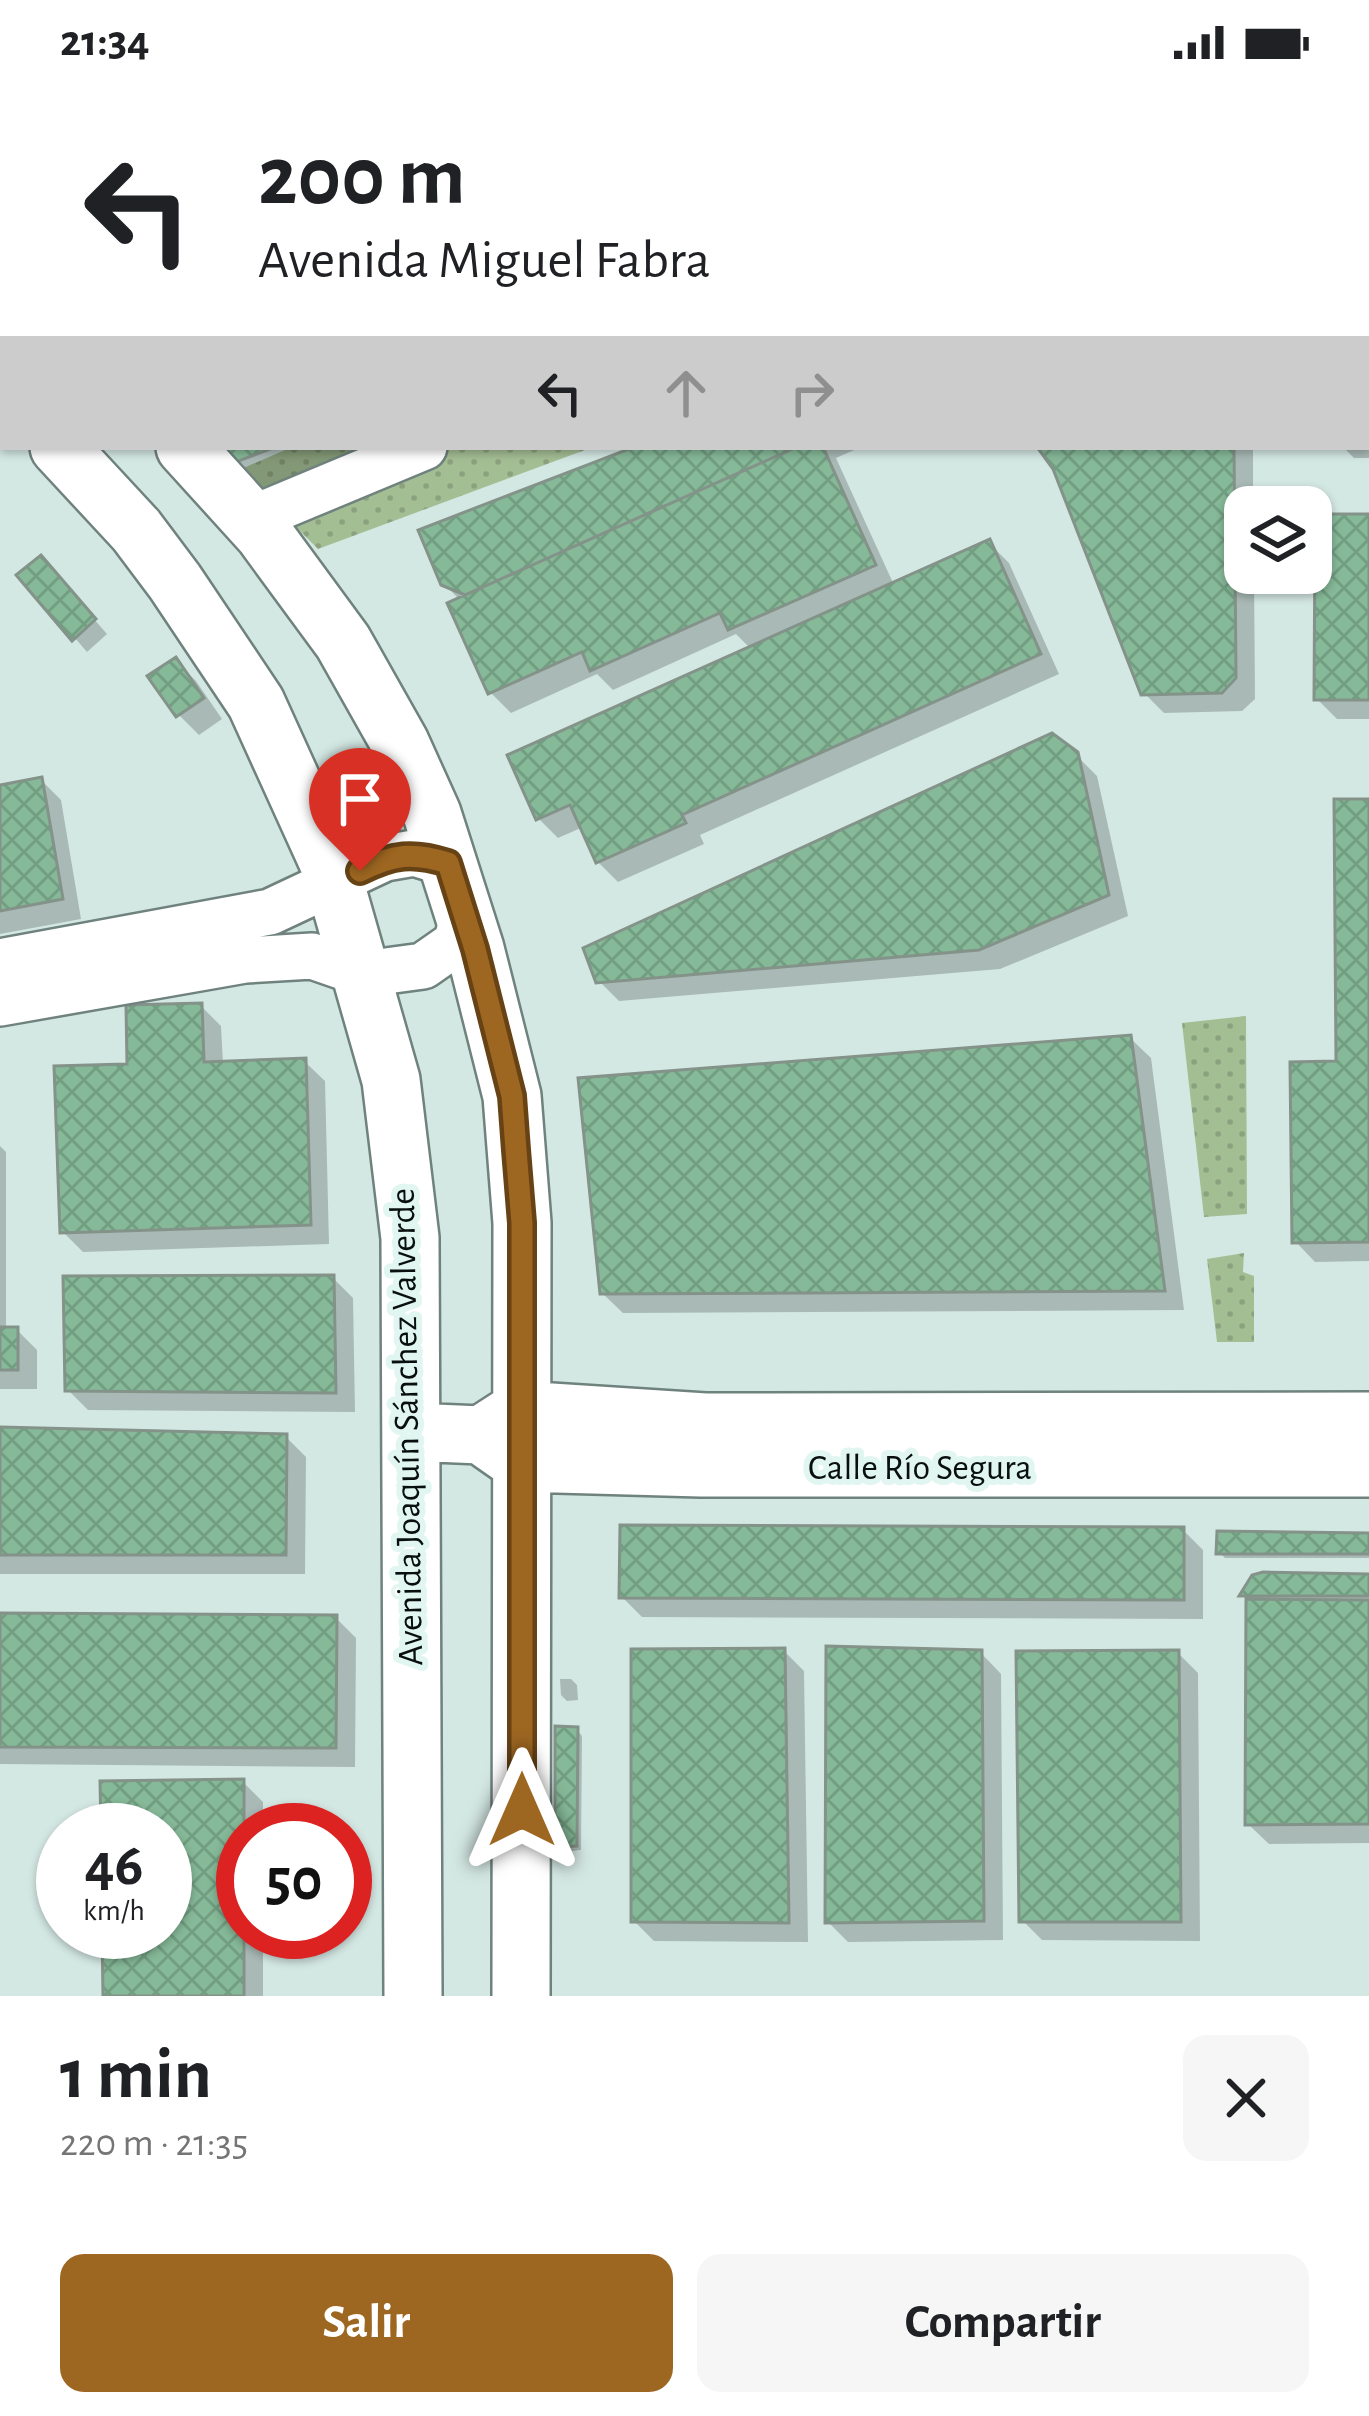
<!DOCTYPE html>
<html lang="es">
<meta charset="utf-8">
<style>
body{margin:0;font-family:"Alegreya Sans",sans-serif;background:#f6f6f6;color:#202124;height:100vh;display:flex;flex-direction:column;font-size:45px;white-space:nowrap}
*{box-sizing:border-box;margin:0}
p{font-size:39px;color:#757577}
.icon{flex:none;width:66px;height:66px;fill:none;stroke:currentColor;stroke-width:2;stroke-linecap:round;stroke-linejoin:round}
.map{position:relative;height:1912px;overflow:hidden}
.panel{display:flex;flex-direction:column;background:#fff;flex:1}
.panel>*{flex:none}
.hud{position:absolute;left:0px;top:0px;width:1371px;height:366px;box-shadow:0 3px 9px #0004;background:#fff;color:#202124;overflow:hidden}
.tools{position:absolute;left:1224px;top:402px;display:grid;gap:24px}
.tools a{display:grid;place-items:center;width:108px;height:108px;border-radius:24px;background:#fff;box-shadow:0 3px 9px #0004;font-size:60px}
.speed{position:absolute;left:36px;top:1719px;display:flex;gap:24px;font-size:60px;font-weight:700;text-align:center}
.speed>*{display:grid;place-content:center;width:156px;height:156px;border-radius:50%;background:#fff;box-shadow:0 3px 9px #0004;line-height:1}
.speed small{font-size:30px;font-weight:400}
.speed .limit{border:18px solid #d22;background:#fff;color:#111}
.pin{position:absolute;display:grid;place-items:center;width:102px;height:102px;color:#fff;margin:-123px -51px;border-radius:50% 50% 50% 0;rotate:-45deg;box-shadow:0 0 12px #0007}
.pin .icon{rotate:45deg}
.me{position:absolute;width:132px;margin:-66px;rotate:0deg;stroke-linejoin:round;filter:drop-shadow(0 0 9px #0008)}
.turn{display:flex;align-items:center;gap:42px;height:252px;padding:0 60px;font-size:54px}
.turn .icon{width:156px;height:156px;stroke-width:2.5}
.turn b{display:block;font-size:84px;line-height:102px}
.lanes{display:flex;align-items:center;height:114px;padding:0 60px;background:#0003;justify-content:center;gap:60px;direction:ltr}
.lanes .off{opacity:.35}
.round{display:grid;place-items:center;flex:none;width:126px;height:126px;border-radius:24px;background:#f6f6f6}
.head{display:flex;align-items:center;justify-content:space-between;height:204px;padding:0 60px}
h1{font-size:72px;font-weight:700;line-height:90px}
.cta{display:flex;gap:24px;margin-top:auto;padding:24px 60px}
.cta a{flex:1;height:138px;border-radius:24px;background:#9d6621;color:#fff;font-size:48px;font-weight:700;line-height:138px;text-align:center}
.cta a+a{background:#f6f6f6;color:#202124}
.status{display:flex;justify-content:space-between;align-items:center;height:84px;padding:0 60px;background:#fff;direction:ltr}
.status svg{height:33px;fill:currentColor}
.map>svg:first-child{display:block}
.grass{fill:url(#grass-dots)}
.shadow{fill:#0003}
.building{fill:url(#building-cross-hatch);stroke:#849389;stroke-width:3}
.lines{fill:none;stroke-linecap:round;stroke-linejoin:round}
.minor-casing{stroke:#6f827d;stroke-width:50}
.major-casing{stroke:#6f827d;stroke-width:62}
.minor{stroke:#fff;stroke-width:45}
.major{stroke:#fff;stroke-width:57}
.route-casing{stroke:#664215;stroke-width:30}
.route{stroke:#9d6621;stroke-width:21}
.labels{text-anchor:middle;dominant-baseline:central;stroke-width:12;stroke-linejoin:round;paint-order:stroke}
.street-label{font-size:36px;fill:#080f0e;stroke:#e1f6f0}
</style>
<div class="status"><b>21:34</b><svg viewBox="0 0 49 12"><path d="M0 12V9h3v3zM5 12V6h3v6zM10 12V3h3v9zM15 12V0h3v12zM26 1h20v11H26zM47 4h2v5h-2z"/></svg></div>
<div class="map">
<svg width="1369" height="1912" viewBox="0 0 1369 1912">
<defs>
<pattern id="grass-dots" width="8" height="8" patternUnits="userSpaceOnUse" patternTransform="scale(3)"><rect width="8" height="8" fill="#a4be94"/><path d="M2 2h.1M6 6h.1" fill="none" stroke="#8ca27e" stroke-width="1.8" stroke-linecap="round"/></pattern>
<pattern id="building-cross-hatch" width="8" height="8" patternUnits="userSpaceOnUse" patternTransform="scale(3)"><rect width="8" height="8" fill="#86b998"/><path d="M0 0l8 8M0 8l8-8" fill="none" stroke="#729e82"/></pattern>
</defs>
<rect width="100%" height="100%" fill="#d4e8e3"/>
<path class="grass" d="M292,363h301l-275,102 -79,-79z
M1246,932l1,198 -43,3 -22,-194z
M1244,1169l-1,19 11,4v66h-37l-10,-83z"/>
<path class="shadow" d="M296,0h236l2,3h-246z
M607,0h88l1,3h-88z
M993,0h120l-3,3z
M3,127v56l-3,-8z
M1368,140l1,234h-15l-11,-11h25z
M216,363h153l-111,42z
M642,363h219l-25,11 58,127 95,-42 20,20 50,111 -359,161 4,9 -86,38 -20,-20 -15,-35 -25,11 -20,-20 213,-169 -15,-15 -123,56 -16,-16 -86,39 -20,-20 -31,-93 -16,-16z
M1040,363h213v60h-8v66h9l1,126 -13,12 -78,2 -20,-20 -89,-225z
M1369,433v202h-32l-20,-20z
M53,488l54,62 -20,18 -66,-77z
M176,577l20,20 26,38 -23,16 -20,-20z
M1076,671l21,21 31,140 -128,53 -381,32 -20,-20z
M41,696l20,20 20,119 -81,15v-146z
M1369,718v459l-54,1 -20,-21 44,-177z
M201,922l20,20 2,38 81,-3 21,20 4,163 -246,8 -20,-20 67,-165z
M1130,954l21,20 33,252 -561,3 -21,-20z
M0,1062l6,6v178h11l20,20v39h-37z
M333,1194l20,20 2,114 -267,-2 -20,-20z
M0,1346l286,7 20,20 -1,117h-305z
M1183,1446l20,20v69l-561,-2 -20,-20z
M1369,1452v22h-144l-6,-6z
M1369,1493v266l-100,1 -21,-20 1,-223 -6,-6z
M0,1532l336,2 20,20 -1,129 -355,-3z
M784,1567l20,20 4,271 -154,-1 -20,-20z
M981,1569l20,21 2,266 -155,2 -20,-20z
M1178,1569l20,20 2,268 -158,-1 -20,-20z
M560,1595h11l6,6 1,15 -11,1 -6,-6z
M577,1646l5,6 -1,114 -17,2 -6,-6z
M243,1698l20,20v28h-20v102h20v64h-157l-1,-64h60v-102h-61z"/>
<path class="building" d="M370,0h149l1,3h-149z
M212,363h63l-47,18z
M634,363h163l-332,148 -24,-10 -23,-55z
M797,363h26l53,118 -148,65 -8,-17 -130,58 -8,-19 -94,42 -41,-91z
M1037,363h197l2,231 -14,15 -81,2 -88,-226z
M1332,430h37v186h-55l1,-169z
M990,455l51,115 -359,161 4,8 -90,40 -26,-58 -34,15 -29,-65z
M41,471l55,64 -24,22 -56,-66z
M176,573l28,41 -28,19 -29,-41z
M1052,649l26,19 31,143 -130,55 -383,33 -13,-35z
M42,693l21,122 -63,12v-126z
M1334,715h35v443l-77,1 -2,-181 46,-1z
M202,919l2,59 102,-4 5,167 -251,8 -6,-167 73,-2 -1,-59z
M1131,951l34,256 -565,3 -22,-216z
M334,1191l2,118 -271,-2 -2,-115z
M0,1243h18v43h-18z
M0,1343l287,7 -1,121h-286z
M620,1441l564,2v73l-565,-2z
M1217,1447l152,2v21h-153z
M1263,1488l106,2v22h-130l13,-21z
M1246,1515l123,1v224l-124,1z
M0,1529l337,2 -1,133 -336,-1z
M826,1562l156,4 2,271 -159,2z
M785,1564l4,275 -158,-1v-273z
M1179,1566l2,272h-162l-3,-271z
M555,1642l23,1 -1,119 -22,1z
M244,1695v217h-141l-1,-64h63v-102h-64l-1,-49z"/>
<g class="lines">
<defs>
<path id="minor" d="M251,435l173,-72
M0,878l270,-50 115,-54 29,-5 33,10
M0,919l245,-43 67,-4 52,18 59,-8 33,-23 8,-28"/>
<path id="major" d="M74,3l7,-3
M186,3l7,-3
M0,31l3,-1
M0,88l3,-2
M0,209l3,2
M0,313l3,2
M59,363l77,83 39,52 81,121 74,163 61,214 19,158 3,758
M185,363l78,86 80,109 57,101 32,71 43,135 37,147 10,127 -1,773
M489,1346l31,-20 185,12 664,-1
M411,1348l70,3 40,28 180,5h668"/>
</defs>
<use href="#minor" class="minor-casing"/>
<use href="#major" class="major-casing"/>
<use href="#minor" class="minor"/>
<use href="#major" class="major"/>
</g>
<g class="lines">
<defs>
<path id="route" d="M360,787c33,-17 53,-19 88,-8l27,86 37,147 4,54 6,73v587"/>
</defs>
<use href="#route" class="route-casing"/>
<use href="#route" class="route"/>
</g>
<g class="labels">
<g class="street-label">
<text transform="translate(407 1343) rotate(-91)">Avenida Joaquín Sánchez Valverde</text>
<text x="920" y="1384">Calle Río Segura</text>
</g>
</g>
</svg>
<div class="tools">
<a><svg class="icon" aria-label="layers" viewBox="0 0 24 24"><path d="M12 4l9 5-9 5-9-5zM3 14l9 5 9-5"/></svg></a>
</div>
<div class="speed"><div>46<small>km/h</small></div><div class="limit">50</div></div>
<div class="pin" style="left:360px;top:787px;background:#d93025"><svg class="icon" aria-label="arrive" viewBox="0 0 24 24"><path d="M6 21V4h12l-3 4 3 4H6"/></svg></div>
<svg class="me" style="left:522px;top:1726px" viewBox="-20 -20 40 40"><path d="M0-17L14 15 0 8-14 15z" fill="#9d6621" stroke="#fff" stroke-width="4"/></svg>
<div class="hud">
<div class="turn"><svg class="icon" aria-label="left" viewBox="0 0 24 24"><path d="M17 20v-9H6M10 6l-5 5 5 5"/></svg><div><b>200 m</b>Avenida Miguel Fabra</div></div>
<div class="lanes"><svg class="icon" aria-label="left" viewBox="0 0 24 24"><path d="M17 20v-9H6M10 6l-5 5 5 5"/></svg><svg class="icon off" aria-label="ahead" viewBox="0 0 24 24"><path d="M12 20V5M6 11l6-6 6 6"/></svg><svg class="icon off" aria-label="right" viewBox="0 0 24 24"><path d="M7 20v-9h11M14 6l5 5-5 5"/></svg></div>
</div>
</div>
<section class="panel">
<div class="head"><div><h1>1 min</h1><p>220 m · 21:35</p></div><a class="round"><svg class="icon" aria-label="close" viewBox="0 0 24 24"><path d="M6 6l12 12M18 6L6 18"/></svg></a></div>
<div class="cta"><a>Salir</a><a>Compartir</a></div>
</section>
